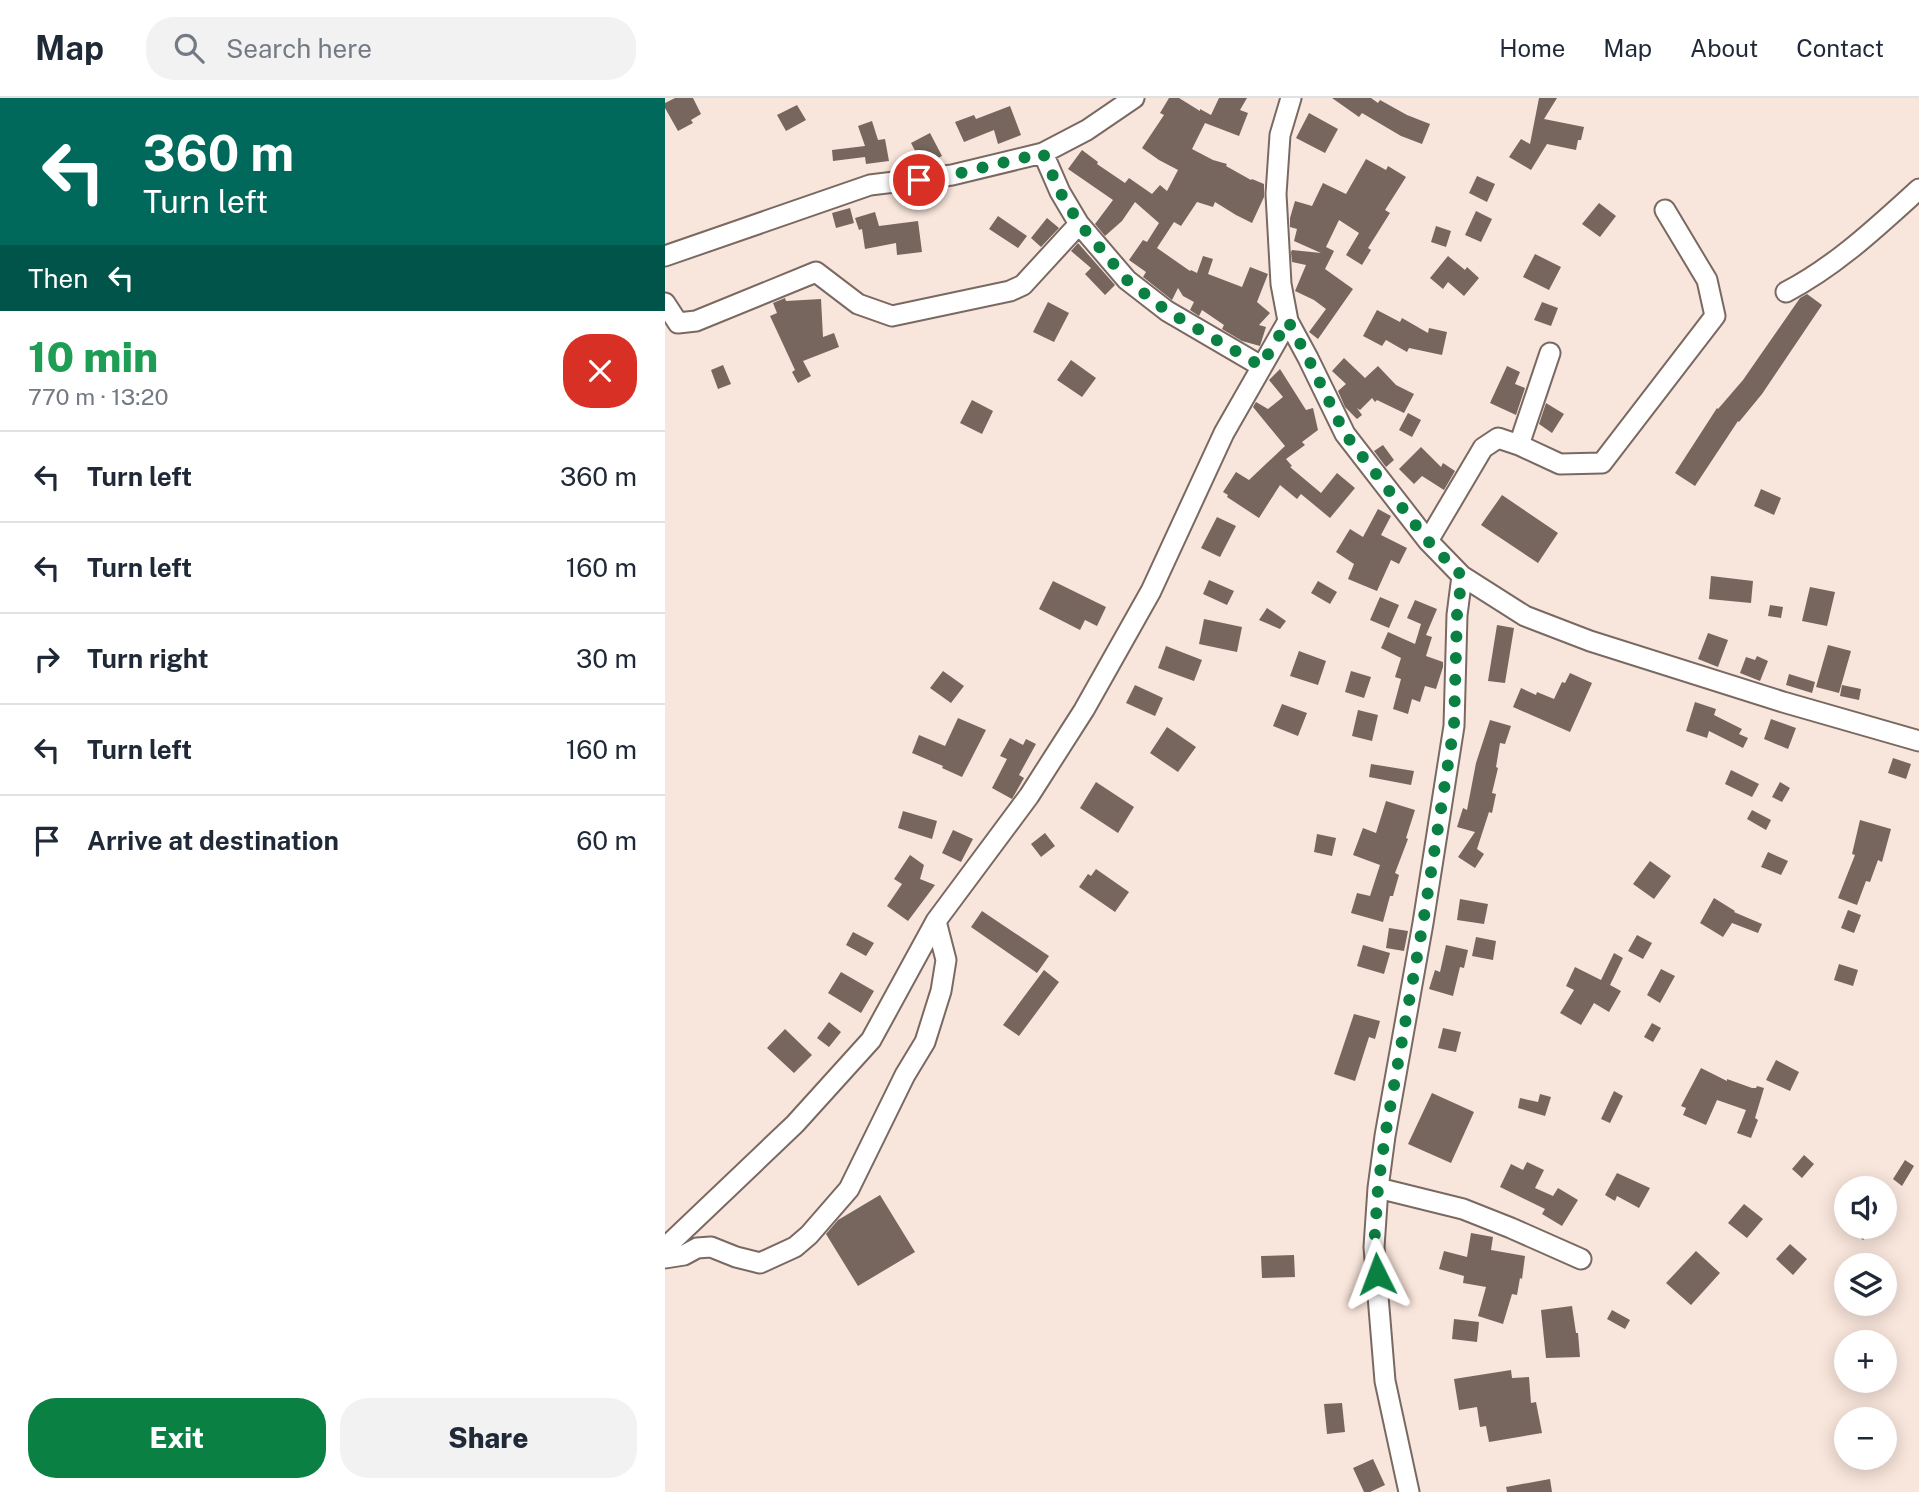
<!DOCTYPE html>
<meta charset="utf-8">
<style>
body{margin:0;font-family:"Public Sans",sans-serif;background:#f2f2f3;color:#1f2937;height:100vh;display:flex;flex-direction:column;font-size:26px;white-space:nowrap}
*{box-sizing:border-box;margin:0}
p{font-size:23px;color:#747a83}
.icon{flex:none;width:38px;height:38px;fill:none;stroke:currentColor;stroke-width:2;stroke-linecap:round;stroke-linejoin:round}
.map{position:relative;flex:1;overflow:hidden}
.side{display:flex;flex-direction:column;background:#fff;width:665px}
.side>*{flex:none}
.top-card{background:#00695c;color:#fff;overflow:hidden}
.buttons{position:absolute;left:1169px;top:1078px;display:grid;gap:14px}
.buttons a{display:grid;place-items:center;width:63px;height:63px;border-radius:50%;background:#fff;box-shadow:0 4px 18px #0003;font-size:35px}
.pin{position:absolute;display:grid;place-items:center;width:60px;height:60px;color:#fff;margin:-30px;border:4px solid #fff;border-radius:50%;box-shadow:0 2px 7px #0007}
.me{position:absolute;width:77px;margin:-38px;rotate:357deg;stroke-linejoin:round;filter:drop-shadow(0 0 5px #0008)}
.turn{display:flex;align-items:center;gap:24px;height:147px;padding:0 28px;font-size:32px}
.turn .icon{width:91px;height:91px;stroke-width:2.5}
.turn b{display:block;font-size:49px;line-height:60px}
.then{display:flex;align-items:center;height:66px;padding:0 28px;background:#0003;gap:14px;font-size:26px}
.round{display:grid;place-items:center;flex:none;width:74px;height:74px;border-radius:28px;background:#f2f2f3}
.headline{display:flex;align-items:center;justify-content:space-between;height:119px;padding:0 28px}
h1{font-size:42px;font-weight:800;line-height:52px;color:#1e9e55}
.button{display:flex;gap:14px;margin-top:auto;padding:14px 28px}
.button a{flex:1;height:80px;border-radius:28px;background:#0b8043;color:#fff;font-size:28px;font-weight:800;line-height:80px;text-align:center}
.button a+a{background:#f2f2f3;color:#1f2937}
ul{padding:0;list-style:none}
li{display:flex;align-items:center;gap:21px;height:91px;padding:0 28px;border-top:2px solid #e0e1e3}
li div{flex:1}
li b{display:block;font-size:26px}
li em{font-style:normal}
header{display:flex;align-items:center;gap:42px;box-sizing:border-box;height:98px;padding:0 35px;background:#fff;border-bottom:2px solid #e0e1e3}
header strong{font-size:33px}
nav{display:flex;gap:38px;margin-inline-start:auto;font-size:24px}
.search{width:490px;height:63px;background:#f2f2f3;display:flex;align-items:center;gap:18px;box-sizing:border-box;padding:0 24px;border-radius:28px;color:#747a83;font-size:26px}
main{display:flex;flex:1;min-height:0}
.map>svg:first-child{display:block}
.building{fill:#77665e}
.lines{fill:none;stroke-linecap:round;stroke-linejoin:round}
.minor-casing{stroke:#7a6961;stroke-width:23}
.minor{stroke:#fff;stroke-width:19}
.route{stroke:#0b8043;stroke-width:12;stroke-dasharray:0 21.6}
</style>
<header>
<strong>Map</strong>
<div class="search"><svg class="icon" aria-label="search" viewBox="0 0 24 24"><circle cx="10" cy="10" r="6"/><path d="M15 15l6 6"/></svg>Search here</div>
<nav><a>Home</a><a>Map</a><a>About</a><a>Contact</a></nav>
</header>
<main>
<section class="side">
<div class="top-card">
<div class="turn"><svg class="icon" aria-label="left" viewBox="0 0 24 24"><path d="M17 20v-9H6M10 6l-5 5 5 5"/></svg><div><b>360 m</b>Turn left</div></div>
<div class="then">Then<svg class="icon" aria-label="left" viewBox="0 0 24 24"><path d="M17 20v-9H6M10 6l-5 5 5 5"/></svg></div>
</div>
<div class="headline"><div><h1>10 min</h1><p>770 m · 13:20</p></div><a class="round" style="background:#d93025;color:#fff"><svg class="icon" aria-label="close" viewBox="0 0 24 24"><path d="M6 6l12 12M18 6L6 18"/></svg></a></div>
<ul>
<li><svg class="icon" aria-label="left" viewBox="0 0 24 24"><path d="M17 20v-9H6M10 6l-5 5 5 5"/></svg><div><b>Turn left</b></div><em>360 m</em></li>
<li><svg class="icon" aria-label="left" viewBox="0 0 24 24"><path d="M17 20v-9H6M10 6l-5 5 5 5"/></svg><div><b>Turn left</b></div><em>160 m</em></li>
<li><svg class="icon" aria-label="right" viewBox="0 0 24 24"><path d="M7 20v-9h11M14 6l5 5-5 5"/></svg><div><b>Turn right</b></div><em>30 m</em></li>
<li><svg class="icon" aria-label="left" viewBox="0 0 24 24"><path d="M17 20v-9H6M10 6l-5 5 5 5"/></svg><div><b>Turn left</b></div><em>160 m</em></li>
<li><svg class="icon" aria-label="arrive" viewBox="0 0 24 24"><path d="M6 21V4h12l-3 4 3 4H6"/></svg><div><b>Arrive at destination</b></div><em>60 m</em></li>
</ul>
<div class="button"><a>Exit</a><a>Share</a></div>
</section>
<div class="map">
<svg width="1254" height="1394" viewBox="0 0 1254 1394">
<rect width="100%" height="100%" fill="#f8e5db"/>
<path class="building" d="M10,0h18l8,16 -10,6 2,3 -15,8 -13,-23v-5z
M504,0h10l21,13v-2l11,6 8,-17h28l-7,12 8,3 -9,23 -34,-13 -13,26 21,11 14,4 -1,2 25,14 1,-1 12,5v13l-12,26 -16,-8 -21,-13 -2,5 -16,-5 -16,24 -7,-4 -17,26 33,23 1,-1 6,3 6,-17 10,3 -5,15 34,13 8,-20 18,7 -11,28 13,11 -11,12 7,2 -6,19 -18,-5 -20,-12 2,-4 -22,-15 -3,6 -9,-6 4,-8 -11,-6 -5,-8 -6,12 -29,-23 3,-5 -17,-12 14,-20 4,2 12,-19 -24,-21 -13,19 -17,15 -10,-12 18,-24 -45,-31 14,-19 16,12 -1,2 28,19 4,-5 23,16 8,-9 7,6 11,-21 -19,-10 -17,-12 22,-33 -4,-2z
M667,0h39l7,5 2,-3 27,15 23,9 -8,20 -21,-8 -39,-23 -3,4z
M874,0h18l-13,21 40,8 -3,13h-3l-2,10 -29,-6 -16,26 -22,-13 12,-18 9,5z
M132,7l9,15 -20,11 -9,-16z
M345,8l11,29 -23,9 -4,-14 -30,12 -9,-20 19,-7 2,4z
M644,15l29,16 -13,24 -29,-15z
M207,23l6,19 7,-1 4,22 -23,3 -1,-7 -32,4 -1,-11 33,-4 -7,-20z
M265,35l12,23 -19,10 -12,-23z
M701,61l20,11 2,-4 18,11 -21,33 5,3 -22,35 3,2 -9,15 -16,-10 13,-22 -20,-13 -13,27 8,4 -9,18 28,20 -35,50 -9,-7 17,-23 -12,-9 -19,-9 11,-26 -14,-3 -1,-10 1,-2 29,3 -27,-12 3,-12 -7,-2v-9l5,-17 17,5 11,-23 23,11z
M812,78l18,8 -8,18 -18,-9z
M934,105l17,13 -16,21 -18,-13z
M185,110l4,15 -18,5 -4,-15z
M811,113l16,8 -11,23 -16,-7z
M210,114l4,14 39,-5 4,31 -25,3 -1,-12 -31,6 -3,-20 -3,1 -4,-12z
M333,118l29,20 -9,12 -29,-19z
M382,120l12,10 -18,19 -10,-9z
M771,128l15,5 -5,16 -15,-5z
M413,145l37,42 -10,10 -20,-21 6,-6 -20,-17z
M870,156l26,13 -12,23 -26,-13z
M783,158l17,14 2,-3 12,11 -15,18 -16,-14 -5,7 -13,-11z
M1142,196l15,11 -60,89 -23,28 -1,-1 -43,65 -20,-13 42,-65 1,1 25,-29 57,-82z
M120,200l1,3 35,-2 2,38 11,-4 5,14 -36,14 8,15 -13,7 -6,-11 3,-2 -25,-54 7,-3 -4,-10z
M383,204l21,11 -15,29 -21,-10z
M877,204l16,6 -7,18 -17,-6z
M712,212l23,12 2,-4 26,15 1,-5 18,4 -5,23 -33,-7 -2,4 -21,-12 -4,6 -19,-10z
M679,260l21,20 13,-12 18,19 18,9 -10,19 -27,-13 -2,2 -3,-4 -12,12 -3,-2 5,7 -5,4 -12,-12 -7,-16 8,-7 -14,-13z
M406,262l25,18 -14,19 -25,-17z
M58,267l8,19 -13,5 -7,-19z
M842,268l13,6 -5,12 10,4 -9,27 -26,-12z
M615,271l26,41 7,-2 5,22 -16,12 3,3 -19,14 6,7 -2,1 31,26 16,-20 18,15 -25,30 -29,-24 -4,5 -17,-14 -21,33 -32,-21 1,-2 -5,-3 13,-20 13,8 36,-34 -32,-39 3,-5 12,7 15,-12 -14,-17z
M307,302l21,11 -11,23 -22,-11z
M881,305l18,11 -12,19 -13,-9z
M743,315l13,7 -9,17 -13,-7z
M718,347l11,15 -8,7 -12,-16z
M756,349l20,20 2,-4 12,8 -11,19 -22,-14 -8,8 -15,-15z
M1096,391l20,9 -7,17 -20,-9z
M837,397l56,38 -20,30 -57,-38z
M713,411l13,7 -10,19 26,13 -8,16 -8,-4 -14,31 -29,-12 6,-15 -18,-12 14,-23 13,8z
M552,419l19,9 -16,31 -19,-9z
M1046,478l42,5 -2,22 -42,-4z
M544,482l25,11 -7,14 -24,-11z
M388,483l53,26 -9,19 -12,-6 -5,10 -41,-21z
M653,483l19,11 -7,12 -19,-11z
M1145,489l25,5 -8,34 -25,-5z
M715,499l19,8 -10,23 -19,-8z
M750,502l22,9 -11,26 6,2 -6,19 17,6v5l-7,22 -11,-3 -5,16 -8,-3 -4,15 -15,-5 8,-30 -6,-2 6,-19 -20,-10 7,-16 27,12 6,-20 -14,-6z
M1105,507l13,2 -2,11 -13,-2z
M602,510l19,13 -6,8 -21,-9z
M539,521l38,8 -5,25 -38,-8z
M832,527l17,3 -9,55 -17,-2z
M1043,535l20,7 -10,27 -20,-8z
M1163,547l23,6 -12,42 -23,-6z
M501,548l36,14 -8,21 -36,-13z
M634,553l27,10 -8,24 -28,-9z
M1092,558l11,5 -8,20 -20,-8 6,-16 9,3z
M278,573l21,15 -13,17 -21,-15z
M686,573l20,6 -7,21 -19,-6z
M905,575l22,10 -22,49 -57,-25 8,-19 15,7 1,-3 17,7 8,-17 3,1z
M1124,576l26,8 -3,11 -26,-8z
M470,587l28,13 -8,18 -29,-13z
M1177,587l19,4 -2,11 -19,-4z
M1030,604l21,7 -2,6 28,14 -3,5 9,4 -5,10 -34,-17 -2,7 -21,-7z
M617,606l25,9 -9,23 -25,-10z
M693,612l20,5 -6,26 -20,-5z
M293,620l28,12 -24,47 -20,-9 1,-2 -31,-13 7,-18 26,11z
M1106,621l25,9 -8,21 -24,-10z
M825,622l21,6 -6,18 -5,-1 -4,24 2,1 -6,25 4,1 -4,19 -3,-1 -12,37 7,5 -9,14 -17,-11 17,-25 -18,-5 6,-19 4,2 9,-47z
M502,629l29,20 -18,25 -28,-19z
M345,640l13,7 3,-6 10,5 -17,31 5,3 -12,21 -20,-11 15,-29 -7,-3z
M1228,660l18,6 -5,15 -18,-6z
M706,666l43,7 -3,14 -42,-8z
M1066,672l28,14 -7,13 -27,-13z
M431,684l38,25 -16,26 -38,-25z
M1115,684l10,6 -8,14 -10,-5z
M721,703l29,9 -9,28 2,1 -13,34 4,2 -6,21h-3l-7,26 -32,-9 6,-20 13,3 10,-31 -27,-10 10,-27 13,5z
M1087,712l19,10 -5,10 -19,-11z
M238,713l34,10 -5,18 -34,-11z
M1195,722l31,9 -9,33 -4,-2 -8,22 -4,-1 -9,24 -19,-7 17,-43 -3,-1z
M288,732l20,9 -12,23 -19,-9z
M380,735l10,13 -14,11 -10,-13z
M652,736l19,4 -4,18 -18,-4z
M1103,754l20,9 -7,14 -20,-8z
M245,757l14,10 -4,14 15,6 -27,36 -21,-15 15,-22 -8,-5z
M985,763l21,15 -17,23 -21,-15z
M431,771l33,23 -14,20 -36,-25 9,-13 3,2z
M1049,800l21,13 -1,1 28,12 -4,9 -26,-10 -9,14 -23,-14z
M795,801l28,5 -4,20 -27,-4z
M1183,812l13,5 -7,18 -13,-5z
M317,813l67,45 -12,17 -66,-46z
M724,830l19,3 -4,20 -18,-3z
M188,834l21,11 -8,13 -20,-11z
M972,837l15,8 -9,16 -15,-8z
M811,839l20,4 -3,19 -21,-4z
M698,847l27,8 -6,21 -27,-8z
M781,847l22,5 -4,18 -4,-1 -7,29 -24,-7 6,-19 5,2z
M949,855l9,5 -13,27 11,6 -12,21 -15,-9 -13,22 -21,-12 14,-23 -8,-4 9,-19 26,13z
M1174,866l19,6 -5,16 -19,-6z
M996,871l14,7 -15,27 -13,-8z
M379,872l15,12 -40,54 -16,-11z
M176,874l33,19 -13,22 -33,-20z
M689,916l26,7 -5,18 -6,-2 -14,44 -21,-7z
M164,924l12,10 -12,15 -12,-9z
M987,925l9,5 -8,14 -9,-5z
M778,930l18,4 -5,20 -18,-4z
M120,931l27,26 -18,18 -27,-25z
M1111,962l23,12 -9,19 -24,-11z
M1036,970l26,13v-2l25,9h4l1,-2 7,2 -9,30 3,2 -7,18 -14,-5 9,-23 -29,-10 -11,25 -23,-10 3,-7 -5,-2z
M949,993l9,5 -13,27 -9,-4z
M767,995l42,19 -23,51 -43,-19z
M875,996l11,3 -6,19 -27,-8 2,-10 18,4z
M1139,1057l10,9 -12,14 -10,-9z
M1240,1062l9,6 -12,20 -9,-7z
M862,1064l17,8 -9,18 18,8 5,-8 20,12 -16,26 -20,-12 3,-5 -45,-22 11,-23 12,6z
M952,1075l33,15 -11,20 -22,-12 -2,5 -10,-6z
M215,1097l35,57 -57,34 -32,-52 12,-14z
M1079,1106l19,15 -16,19 -19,-15z
M1184,1129h27l-13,13z
M806,1135l22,4 -2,13 34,6 -3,23 -2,-1 -3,17 -5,-1 -9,30 -25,-8 8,-29 -23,-4 1,-7 -25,-7 5,-18 23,6z
M1125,1146l17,15 -14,16 -17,-16z
M1031,1153l24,22 -29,32 -25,-22z
M629,1157l1,22 -33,1 -1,-22z
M907,1208l4,27h2l2,24 -34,1 -5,-48z
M947,1212l18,10 -5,9 -18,-10z
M789,1221l25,3 -2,20 -25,-3z
M846,1272l1,8 17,-1 2,26 5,-1 6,31 -53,9 -3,-16 -6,1 -3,-20 -18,3 -5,-31z
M677,1305l3,29 -18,2 -3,-30z
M708,1361l12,26 -15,7h-6l-11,-24z
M885,1381l2,13h-45l-1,-5z"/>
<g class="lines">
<defs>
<path id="minor" d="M626,0l-11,37 -4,59 5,90 7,37 20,37 37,76 83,107 34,35 -5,39 -3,111 -31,197 -38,213 -7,52 -4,59 11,134 24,111
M378,55l17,39 19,32 48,56 40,31 94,55
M0,158l205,-71 82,-10 91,-22 44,-23 47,-32
M1121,194c50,-26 91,-65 133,-103
M0,205l13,20 18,-2 120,-49 42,32 34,12 118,-25 13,-6 56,-61
M854,347l31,-92
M763,443l55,-93 15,-10 21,7 41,19 42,-1 113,-147 -8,-36 -42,-70
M797,478l63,40 65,25 193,61 136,39
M713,1090l85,21 48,19 70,31
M0,1150l130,-124 76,-84 65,-119 93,-125 55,-86 67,-119 73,-158 64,-112
M0,1160l19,-3 13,-7 14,-1 25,10 24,6 35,-16 14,-12 40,-46 56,-114 20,-33 16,-51 5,-31 -10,-39"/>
</defs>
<use href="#minor" class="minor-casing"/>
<use href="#minor" class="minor"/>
</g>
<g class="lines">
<path class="route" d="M254,82l33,-5 91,-22 17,39 19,31 48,57 40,31 94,55 27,-45 20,37 37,76 83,107 34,35 -5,39 -3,111 -31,197 -38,213 -7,52 -4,59 3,27"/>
</g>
</svg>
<div class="buttons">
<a><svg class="icon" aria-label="sound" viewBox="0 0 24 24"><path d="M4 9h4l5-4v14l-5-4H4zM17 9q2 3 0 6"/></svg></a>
<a><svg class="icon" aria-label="layers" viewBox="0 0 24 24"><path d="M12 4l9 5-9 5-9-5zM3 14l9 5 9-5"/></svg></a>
<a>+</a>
<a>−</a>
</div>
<div class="pin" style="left:254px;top:82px;background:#d93025"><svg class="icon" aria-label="arrive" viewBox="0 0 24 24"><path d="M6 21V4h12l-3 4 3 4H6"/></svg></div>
<svg class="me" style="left:712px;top:1176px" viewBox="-20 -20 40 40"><path d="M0-17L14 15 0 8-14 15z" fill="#0b8043" stroke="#fff" stroke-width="4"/></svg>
</div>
</main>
